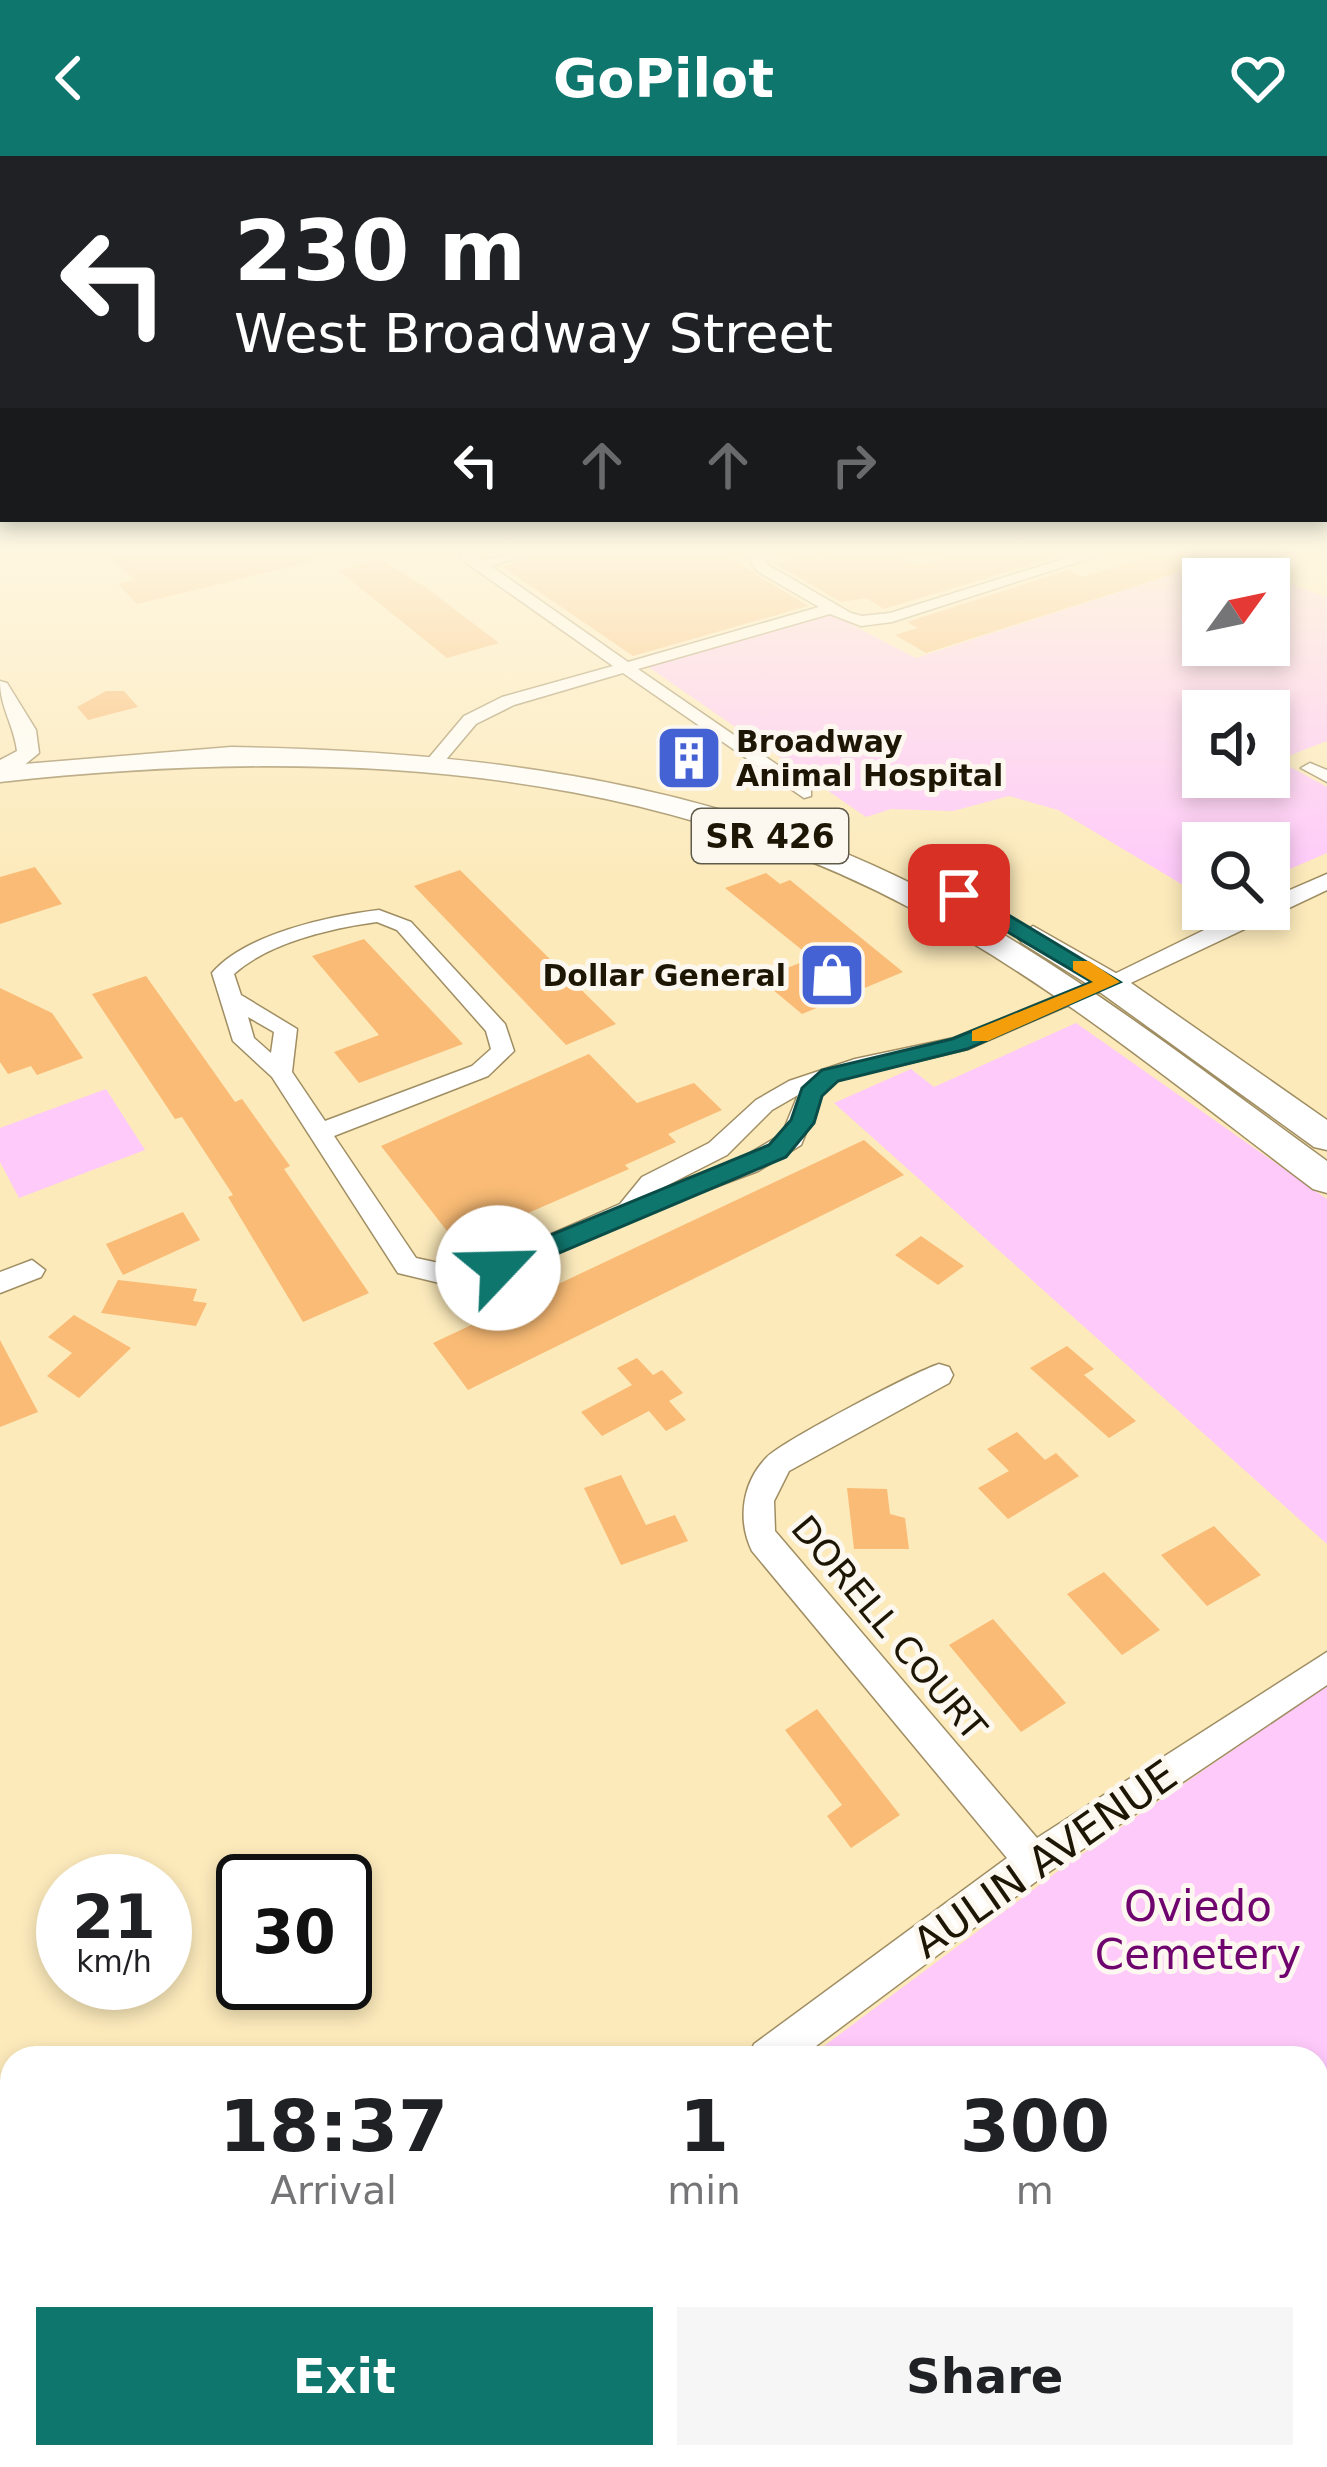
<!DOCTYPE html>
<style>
body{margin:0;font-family:"DejaVu Sans",sans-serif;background:#f6f6f6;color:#202124;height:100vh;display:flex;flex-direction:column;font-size:45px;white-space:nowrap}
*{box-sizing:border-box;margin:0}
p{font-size:39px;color:#757577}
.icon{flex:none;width:66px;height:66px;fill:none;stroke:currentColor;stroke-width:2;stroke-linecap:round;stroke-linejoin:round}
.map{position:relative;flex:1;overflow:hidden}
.side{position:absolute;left:0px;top:1890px;width:1329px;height:423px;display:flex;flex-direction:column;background:#fff;border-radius:36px 36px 0 0;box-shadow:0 6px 18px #0003}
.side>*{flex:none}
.hud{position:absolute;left:0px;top:0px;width:1329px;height:366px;box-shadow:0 6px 18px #0003;background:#202124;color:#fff;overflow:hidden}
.needle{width:78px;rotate:57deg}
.controls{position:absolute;left:1182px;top:402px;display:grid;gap:24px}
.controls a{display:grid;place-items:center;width:108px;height:108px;border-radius:0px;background:#fff;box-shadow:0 6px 18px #0003;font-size:60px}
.speed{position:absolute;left:36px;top:1698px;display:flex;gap:24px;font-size:60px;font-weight:700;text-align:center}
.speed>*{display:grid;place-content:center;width:156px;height:156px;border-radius:50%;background:#fff;box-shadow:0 6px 18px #0003;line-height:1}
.speed small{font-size:30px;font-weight:400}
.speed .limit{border:6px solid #111;border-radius:18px;background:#fff;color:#111}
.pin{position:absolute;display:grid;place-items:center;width:102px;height:102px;color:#fff;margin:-51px;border-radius:24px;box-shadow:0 6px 18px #0006}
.me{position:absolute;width:132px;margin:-66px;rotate:66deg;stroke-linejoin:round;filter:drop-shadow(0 0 9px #0008)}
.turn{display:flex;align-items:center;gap:42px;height:252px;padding:0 36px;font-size:54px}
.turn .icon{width:156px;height:156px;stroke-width:2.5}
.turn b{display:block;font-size:84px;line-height:102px}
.lanes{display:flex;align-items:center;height:114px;padding:0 36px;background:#0003;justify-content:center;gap:60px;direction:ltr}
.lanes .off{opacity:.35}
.eta{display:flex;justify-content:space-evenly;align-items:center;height:204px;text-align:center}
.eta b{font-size:72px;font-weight:700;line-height:84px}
.button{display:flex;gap:24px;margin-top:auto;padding:24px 36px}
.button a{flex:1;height:138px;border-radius:0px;background:#0f766e;color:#fff;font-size:48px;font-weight:700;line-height:138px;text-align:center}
.button a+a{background:#f6f6f6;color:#202124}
header{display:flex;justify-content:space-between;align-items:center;height:156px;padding:0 36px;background:#0f766e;color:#fff;font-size:54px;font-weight:700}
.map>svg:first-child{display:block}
.green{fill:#fecafa;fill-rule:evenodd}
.building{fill:#f9bb75}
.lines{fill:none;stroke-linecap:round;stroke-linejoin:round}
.minor-casing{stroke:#a08e63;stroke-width:3}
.tertiary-casing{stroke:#a08e63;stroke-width:3}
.primary-casing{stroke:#a08e63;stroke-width:3}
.minor{fill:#fff;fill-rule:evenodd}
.tertiary{fill:#fff;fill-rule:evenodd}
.primary{fill:#fff;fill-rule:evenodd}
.route{fill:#0f766e;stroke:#0a4d48;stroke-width:3}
.slow{fill:#f59e0b}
.labels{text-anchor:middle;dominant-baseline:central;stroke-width:10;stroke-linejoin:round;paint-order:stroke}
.far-poi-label{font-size:30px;font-weight:bold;fill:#1d1605;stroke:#fcf8ef;text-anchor:start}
.shield{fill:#fcf8ef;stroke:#605a4b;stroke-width:3}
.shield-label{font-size:33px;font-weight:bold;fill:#1d1605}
.street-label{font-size:36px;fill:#1d1605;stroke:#fcf8ef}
.near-street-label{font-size:42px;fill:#1d1605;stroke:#fcf8ef}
.near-park-label{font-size:42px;fill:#6f046e;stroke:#fcf8ef}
</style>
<header><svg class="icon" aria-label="back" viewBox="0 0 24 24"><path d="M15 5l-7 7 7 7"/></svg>GoPilot<svg class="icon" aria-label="heart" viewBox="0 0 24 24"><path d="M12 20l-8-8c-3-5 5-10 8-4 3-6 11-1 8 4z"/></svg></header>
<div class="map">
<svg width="1327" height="2311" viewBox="0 0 1327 2311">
<rect width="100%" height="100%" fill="#fceabb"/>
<path class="green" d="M1220,403l107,38v144l-49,19 49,27v66l-58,25v-35h-66v54l-145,-87 -49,-14 -56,15 -62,-2 -25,8 -219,-151 182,-53 87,45zM1203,423h66v66h-66zM1203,555h66v66h-66z
M1076,867l251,176v345l-493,-441 77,-34 23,18z
M106,933l39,61 -126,48 -19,-36v-34z
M1327,1529v782h-1064l14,-10h1040v-399h-509l254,-190z"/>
<path class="building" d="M107,398h206l1,7 -177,43 -19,-20 16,-4z
M536,398h187l85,52 -175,50 -130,-89z
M850,398h43l23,12 44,-12h74l12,6 -162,49 -18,-11 -25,4 -65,-38 36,-9 9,5z
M1161,398h62l1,4 -298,95 -31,-18 23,-7 -11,-6 161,-52 14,7z
M381,403l47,30 71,54 -52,15 -109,-88z
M106,535h18l14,16 -50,13 -11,-13z
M35,711l27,37 -62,20v-47z
M460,714l24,24 132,130 -50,21 -152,-159z
M766,717l14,11 10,-4 113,92 -101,42 -42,-35 52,-21 -87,-70z
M364,783l99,105 -104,39 -25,-31 45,-17 -67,-79z
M146,820l89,126 7,-3 48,67 -6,3 85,124 -66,29 -75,-125 5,-2 -51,-78 -7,2 -83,-125z
M0,832l52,25 31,45 -46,17 -6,-9 -23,8 -8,-12z
M589,898l48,49 57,-20 28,27 -54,24 8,8 -51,23 4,4 -172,75 -76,-98z
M864,984l40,35 -436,215 -35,-47z
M183,1056l17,28 -77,35 -17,-31z
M921,1080l43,30 -26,19 -43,-30z
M118,1124l79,9 -4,12 14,2 -11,23 -95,-13z
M74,1159l57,33 -52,50 -32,-22 25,-23 -24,-16z
M0,1184l38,72 -38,15z
M1067,1190l27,23 -10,6 52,46 -27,17 -79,-70z
M637,1202l16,17 9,-5 21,23 -14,8 17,19 -20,11 -17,-20 -47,25 -21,-24 51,-27 -15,-17z
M1017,1276l28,28 11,-7 23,23 -71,43 -30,-31 31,-17 -22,-22z
M621,1319l25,50 29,-10 13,26 -67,24 -37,-77z
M847,1332l40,1 3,25 15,4 4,31h-55z
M1214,1370l47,49 -54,31 -46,-51z
M1104,1416l56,58 -38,25 -55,-61z
M993,1463l73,84 -45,29 -72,-87z
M817,1553l83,106 -49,33 -24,-32 15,-11 -57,-75z"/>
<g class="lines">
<defs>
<path id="minor" d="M460,397h12l9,7 51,-7 -41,13 137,96 191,-55 -62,-36 -7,-11 5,-7h16l-6,8 3,4 83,48 11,3 28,-3 192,-60h24l-214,69 -31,4 -31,-12 -192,55 173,119v8l-7,2 -181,-125 -109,32 -38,19 -37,44h-12v-8l37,-44 38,-19 111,-31 -152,-107z
M1310,607l17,7v12l-26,-14z
M379,754l32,12 94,102 9,27 -26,25 -154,60 82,122 32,7 46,-6 126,-55 22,-27 67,-34 47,-43 33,-19 66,-22 99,-21 147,-60 8,-1 11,6 -152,66 -130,31 -17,16 -20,49 -43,26 -121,45 -130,59 -59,10 -50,-12 -126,-196 -39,-36 -21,-68c33,-39 117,-57 167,-63zM377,766l20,8 89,101 5,18 -19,17 -147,55 -33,-49 5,-43 -56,-34 -7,-21c34,-31 97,-46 143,-52zM248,861l26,15 -3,21 -17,-15zM798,939l-16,39 -42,25 -78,29 65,-33 45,-45z
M32,1104l13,10 -4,7 -41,16v-21z
M939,1208l10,3 4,8 -4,8 -160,88 -15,30 1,30 262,307 290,-186v33l-281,189 -246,184h-52l6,-14 253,-186 -255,-307c-15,-31 -10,-69 15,-94 16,-16 147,-85 172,-93z
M198,2301h56l-4,10h-56z"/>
<path id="tertiary" d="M0,525l7,2 29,47 3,23 -33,27 -6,-2v-18l17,-9c-3,-26 -17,-43 -17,-70z
M1327,718v16l-209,99 -9,2 -13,-8 151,-74h22v-10z"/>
<path id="primary" d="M231,591c244,4 486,33 705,149 138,74 264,173 391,265v32l-14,-4c-129,-97 -257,-204 -401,-280 -281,-150 -602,-161 -912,-127v-16z
M1033,770l88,50 206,144v30l-13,-3 -217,-157 -75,-47 -5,-7z"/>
</defs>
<use href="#minor" class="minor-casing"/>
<use href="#tertiary" class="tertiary-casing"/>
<use href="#primary" class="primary-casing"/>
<use href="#minor" class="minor"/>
<use href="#tertiary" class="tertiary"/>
<use href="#primary" class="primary"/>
</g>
<linearGradient id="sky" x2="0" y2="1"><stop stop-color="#72b9ba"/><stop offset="0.55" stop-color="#fef6e0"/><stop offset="1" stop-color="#fef6e0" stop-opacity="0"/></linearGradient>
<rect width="1327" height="721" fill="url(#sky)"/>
<path class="route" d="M952,734h15l153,92 -153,67 -129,32 -16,15 -8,27 -28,34 -279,118h-19v-14l281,-116 22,-25 11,-32 20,-18 130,-31 140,-57 -140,-83z"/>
<path class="slow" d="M1073,805h16l31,21 -132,59h-16v-10l121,-49 -20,-12z"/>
<defs>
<symbol id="building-square" viewBox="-11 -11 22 22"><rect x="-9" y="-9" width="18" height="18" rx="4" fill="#4562d5" stroke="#fcf8ef"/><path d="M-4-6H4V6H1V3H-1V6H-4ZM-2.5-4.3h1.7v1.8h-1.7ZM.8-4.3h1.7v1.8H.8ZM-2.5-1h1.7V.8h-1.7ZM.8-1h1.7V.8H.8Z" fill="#fff"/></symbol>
<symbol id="shop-square" viewBox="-11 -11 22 22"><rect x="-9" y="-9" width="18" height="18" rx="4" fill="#4562d5" stroke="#fcf8ef"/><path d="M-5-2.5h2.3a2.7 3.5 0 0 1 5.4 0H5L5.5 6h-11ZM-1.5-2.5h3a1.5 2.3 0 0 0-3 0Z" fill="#fff"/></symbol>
</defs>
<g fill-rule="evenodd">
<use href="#building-square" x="651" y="564" width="76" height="76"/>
<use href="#shop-square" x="794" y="781" width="76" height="76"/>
</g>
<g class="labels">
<g class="far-poi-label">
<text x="736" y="585">Broadway<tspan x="736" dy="34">Animal Hospital</tspan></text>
<text x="786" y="819" text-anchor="end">Dollar General</text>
</g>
<rect class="shield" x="692" y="653" width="156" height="54" rx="9"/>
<g class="shield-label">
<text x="770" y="680">SR 426</text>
</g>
<g class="street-label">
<text transform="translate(889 1472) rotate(50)">DORELL COURT</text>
</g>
<g class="near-street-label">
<text transform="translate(1045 1703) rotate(-35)">AULIN AVENUE</text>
</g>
<g class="near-park-label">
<text x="1198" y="1750">Oviedo<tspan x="1198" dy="48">Cemetery</tspan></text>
</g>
</g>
</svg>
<div class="controls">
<a><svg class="needle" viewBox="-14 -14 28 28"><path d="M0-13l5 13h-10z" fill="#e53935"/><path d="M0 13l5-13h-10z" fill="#757577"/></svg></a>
<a><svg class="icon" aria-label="sound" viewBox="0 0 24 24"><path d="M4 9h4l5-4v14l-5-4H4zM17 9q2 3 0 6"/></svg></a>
<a><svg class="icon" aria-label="search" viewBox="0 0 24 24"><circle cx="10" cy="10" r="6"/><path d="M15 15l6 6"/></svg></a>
</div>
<div class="speed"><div>21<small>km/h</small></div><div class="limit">30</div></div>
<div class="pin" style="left:959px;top:739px;background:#d93025"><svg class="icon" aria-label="arrive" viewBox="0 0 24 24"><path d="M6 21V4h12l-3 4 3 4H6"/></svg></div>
<svg class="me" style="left:498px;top:1112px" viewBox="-20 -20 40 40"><circle r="19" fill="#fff"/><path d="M0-13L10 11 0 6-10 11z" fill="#0f766e"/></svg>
<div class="hud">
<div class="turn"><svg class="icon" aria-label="left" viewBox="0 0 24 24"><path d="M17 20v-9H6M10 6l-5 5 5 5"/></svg><div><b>230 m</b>West Broadway Street</div></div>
<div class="lanes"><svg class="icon" aria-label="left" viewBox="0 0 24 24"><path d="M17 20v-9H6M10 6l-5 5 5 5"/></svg><svg class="icon off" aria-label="ahead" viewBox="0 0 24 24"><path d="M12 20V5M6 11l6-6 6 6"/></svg><svg class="icon off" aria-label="ahead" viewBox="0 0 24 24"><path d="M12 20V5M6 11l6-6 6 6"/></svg><svg class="icon off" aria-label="right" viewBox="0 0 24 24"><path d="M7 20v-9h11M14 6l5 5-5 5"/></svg></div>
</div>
<section class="side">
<div class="eta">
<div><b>18:37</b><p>Arrival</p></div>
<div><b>1</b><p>min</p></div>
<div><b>300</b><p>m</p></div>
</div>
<div class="button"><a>Exit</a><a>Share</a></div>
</section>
</div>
